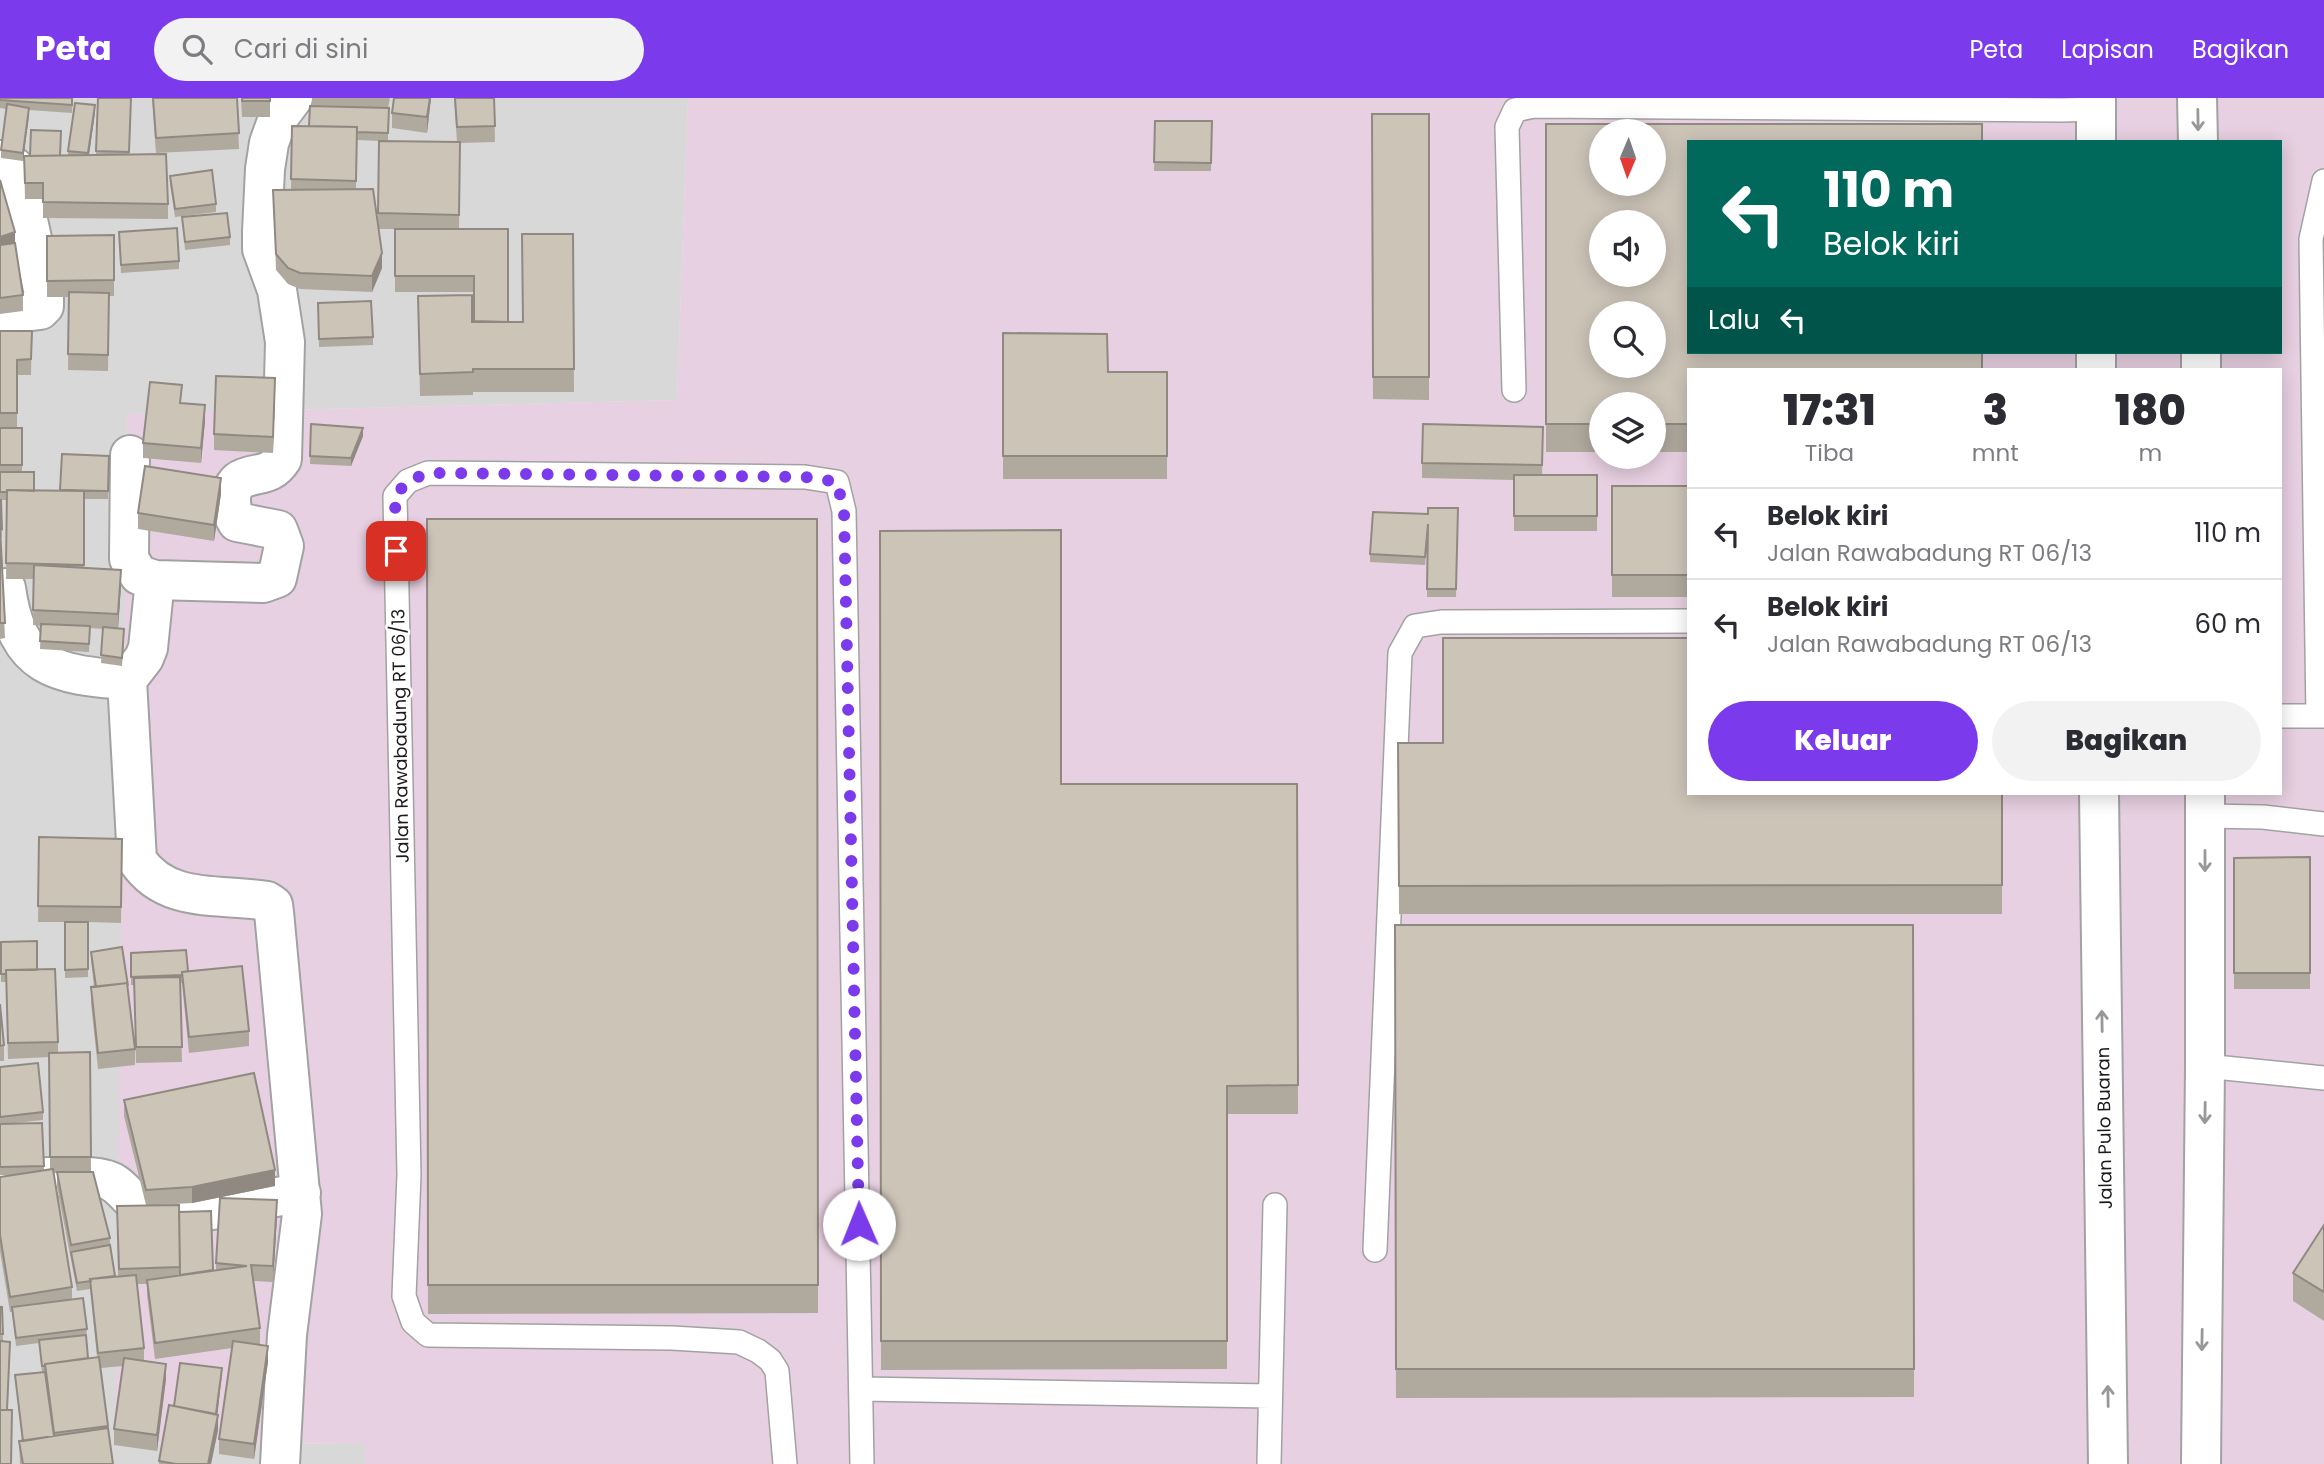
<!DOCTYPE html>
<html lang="id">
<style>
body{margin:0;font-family:Poppins,sans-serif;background:#f2f2f3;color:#2b2b33;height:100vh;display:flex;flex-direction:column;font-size:26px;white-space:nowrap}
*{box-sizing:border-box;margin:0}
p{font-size:23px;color:#7c7c81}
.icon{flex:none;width:38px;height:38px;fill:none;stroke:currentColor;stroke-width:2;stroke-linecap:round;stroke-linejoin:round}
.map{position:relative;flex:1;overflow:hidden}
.side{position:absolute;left:1687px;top:270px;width:595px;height:427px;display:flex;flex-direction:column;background:#fff;border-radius:0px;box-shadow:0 4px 18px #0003}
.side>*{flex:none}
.banner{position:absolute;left:1687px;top:42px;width:595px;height:214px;border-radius:0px;box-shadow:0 4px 18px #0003;background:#00695c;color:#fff;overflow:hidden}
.needle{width:46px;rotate:182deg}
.buttons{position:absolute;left:1589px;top:21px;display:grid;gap:14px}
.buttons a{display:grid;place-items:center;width:77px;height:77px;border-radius:50%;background:#fff;box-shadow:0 4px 18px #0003;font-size:35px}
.pin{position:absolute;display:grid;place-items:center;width:60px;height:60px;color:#fff;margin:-30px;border-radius:14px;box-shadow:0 4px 10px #0006}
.me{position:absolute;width:77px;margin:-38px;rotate:359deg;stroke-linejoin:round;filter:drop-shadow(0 0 5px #0008)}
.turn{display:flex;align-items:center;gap:24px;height:147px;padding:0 21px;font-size:32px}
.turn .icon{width:91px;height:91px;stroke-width:2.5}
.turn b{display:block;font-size:49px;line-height:60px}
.then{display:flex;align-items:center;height:66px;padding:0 21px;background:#0003;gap:14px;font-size:26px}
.eta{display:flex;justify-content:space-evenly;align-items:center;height:119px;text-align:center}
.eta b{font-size:42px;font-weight:800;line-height:49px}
.action{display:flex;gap:14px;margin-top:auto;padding:14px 21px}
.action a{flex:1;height:80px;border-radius:42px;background:#7c3aed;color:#fff;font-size:28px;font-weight:800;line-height:80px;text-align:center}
.action a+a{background:#f2f2f3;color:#2b2b33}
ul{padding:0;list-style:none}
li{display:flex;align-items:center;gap:21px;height:91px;padding:0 21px;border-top:2px solid #e1e1e2}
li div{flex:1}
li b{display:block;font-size:26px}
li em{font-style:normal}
header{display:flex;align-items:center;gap:42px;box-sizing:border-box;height:98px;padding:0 35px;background:#7c3aed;color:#fff}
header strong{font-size:33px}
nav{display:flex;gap:38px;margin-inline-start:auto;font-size:24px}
.search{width:490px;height:63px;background:#f2f2f3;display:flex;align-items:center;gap:18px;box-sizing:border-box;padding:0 24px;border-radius:38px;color:#7c7c81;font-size:26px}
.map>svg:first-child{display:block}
.residential{fill:#d9d8d8}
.industrial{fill:#e7d0e1;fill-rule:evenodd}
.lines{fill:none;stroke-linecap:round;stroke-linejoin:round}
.service-casing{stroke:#a2a2a2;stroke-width:26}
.minor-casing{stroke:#a2a2a2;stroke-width:42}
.service{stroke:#fff;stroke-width:23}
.minor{stroke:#fff;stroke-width:38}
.wall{fill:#b0a99e;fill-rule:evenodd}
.shaded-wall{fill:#908981}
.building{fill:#cdc4b8;stroke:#908981;stroke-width:2;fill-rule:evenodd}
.oneway{stroke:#989898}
.route{stroke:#7c3aed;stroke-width:12;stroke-dasharray:0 21.6}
.labels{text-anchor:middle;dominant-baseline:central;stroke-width:5;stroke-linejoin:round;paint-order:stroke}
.street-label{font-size:18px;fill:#1b1b1b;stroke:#fff}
</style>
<header>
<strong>Peta</strong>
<div class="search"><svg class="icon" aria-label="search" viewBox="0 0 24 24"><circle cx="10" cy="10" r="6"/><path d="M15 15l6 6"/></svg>Cari di sini</div>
<nav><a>Peta</a><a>Lapisan</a><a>Bagikan</a></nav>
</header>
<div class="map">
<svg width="2324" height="1366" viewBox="0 0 2324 1366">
<rect width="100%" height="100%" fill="#edeadf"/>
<path class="residential" d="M0,0h688l-11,302 -550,14 -11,1031 249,-2v21h-365z"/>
<path class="industrial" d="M688,0h1636v1366h-1959v-21l-250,2 12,-1031 550,-14zM1601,33h53v53h-53zM1689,44h591v210h-591zM1601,124h53v53h-53zM1601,215h53v53h-53zM1689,271h591v424h-591zM1601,306h53v53h-53z"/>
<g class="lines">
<defs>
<path id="service" d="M1514,292l-7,-263 8,-17 19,-4 527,4 35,-1
M2280,618h44
M2318,618l-7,-477 13,-58
M2205,718l58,1 61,7
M2205,968l119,12
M1375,1152l25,-597 15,-27 26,-4 248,-1
M862,1291l408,7
M785,1366l-8,-93 -7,-11 -12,-9 -19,-9 -67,-4 -244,-3 -15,-13 -9,-26 5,-121 -14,-679 13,-15 20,-8 377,4 32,5 7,29 18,953
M1269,1366l6,-259"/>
<path id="minor" d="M2197,0l1,44
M2096,44v-44
M0,62l14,7 7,21 23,106v12l-4,4 -40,5
M2096,254v17
M2201,254v17
M130,357l-1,104 10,16 16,5 108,3 14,-5 7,-32 -6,-16 -41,-8c-8,-13 -10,-38 7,-44 16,-6 27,-2 38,-19l3,-117 -8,-52 -15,-41v-17l3,-63 4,-26 9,-25 15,-20
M155,482l-7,68 -4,10 -17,22 10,180c30,45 84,33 130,41l6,4 1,7 28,302 -15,121 -7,129
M6,490c11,80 49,87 121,92
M2099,695l9,671
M0,1082c25,-1 92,-9 112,2 17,9 24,32 47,33 47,1 96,-16 142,-22
M2201,1366l4,-398v-273"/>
</defs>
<use href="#service" class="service-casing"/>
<use href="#minor" class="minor-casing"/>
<use href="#service" class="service"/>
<use href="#minor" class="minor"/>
</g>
<path class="wall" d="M0,0h73l-1,15 -43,-3 -6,51 -22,-3v-8l6,-41 -7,-1z
M98,0h33l-2,57 39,49v15l-125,-1v-19h-18l-1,-43h44v-5l27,-38 -6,42h7z
M152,0h85l2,51 -83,4z
M241,0h29v19h-28z
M312,0h78l-2,10v33l69,1 -3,-44h40l1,44 -35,1 -1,86 49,93h15l50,-88 1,158h-101v3l-53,1 -2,-100 56,26v-30h-79v-63h6h-23l4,39 -10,24 -72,-3 -12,-5 -12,-14 -3,-80h18l1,-64h17l3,-20zM357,42l22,1 -1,88 -22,-40z
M394,0h37l-4,35 -35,-5v-15z
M1372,16h57v286l-56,-1z
M1155,23h57l-1,50h-57z
M1546,26l143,245v83h-35v-48h-53v48h-55z
M170,78l46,28v8l-41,5 -5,-33z
M0,82l15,63 8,52v16l-23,3z
M182,119l48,20v8l-45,5z
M119,134l60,29v8l-58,4z
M114,137v61h-5l-1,75 -40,-1 1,-73h-22v-61z
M318,205l55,34v8l-54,2z
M0,233h32l-1,44h-14v53h5v44l12,19h26l2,-37 47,2 -1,43h-24v69l37,17 -3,43 6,9 -2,29 -21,-3 2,-34 -13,-1 -1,24 -49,-3 1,-23 -8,-1 1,-46h-28l1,-79h-6l1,37h-1l4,101 -5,1z
M1003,235l105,39h59v107h-164z
M275,295l-2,60 -59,-3v-16z
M182,305l23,18 -4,42 -58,-5v-15z
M311,326l52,12 -12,30 -41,-2z
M1543,345l-1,32h55v56h-83v-51l-92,-2v-15z
M1612,388h77v111h-77z
M221,396l-7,47 -76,-12v-16z
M1458,410l-2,89h-29l1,-63 -3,31 -55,-3v-8l58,-40z
M427,421h390l1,794 -390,1z
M880,433l181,253h236l1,330h-71v255l-346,1z
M1398,645h45l246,50h313v121h-603z
M39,739l83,2 -1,84 -33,-1v55l-23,1v-56h3h-30z
M2310,759v132h-76v-131z
M1395,827h518l1,472 -518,1z
M1,844l36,28 21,72v11l32,-1 1,120 19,66v7l5,32h3l-1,-71 29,-1 -22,-89v-16l151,86 -83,17 -33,2 20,7 34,58h3v-7l61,-47 -4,66 -19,-1 6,47v16l-4,1 12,17 -14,97 -35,-5v-15l13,-91 -77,11 -8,-64v-11h-10l7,64v13l22,18 -9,72 -43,-6v-16l9,-63 -22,2 12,96h-93l-1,-23h3l-7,-66 27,-3 -3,-29 -23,3 -4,-34h-2l-10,-61v-74l17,-2h-17v-108l43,45v8l-36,4 35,-1 2,47 6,-1 -1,-112 -41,2 -2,-77h-5zM54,1075h3v14l20,104 13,-2 7,68 -9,1 -2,-21 1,-8 -15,-29v-13z
M91,854l37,39 7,58v16l-37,4 -7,-66v-16h3l-3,-27z
M131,855l57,18 61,60v15l-60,7 -7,-70h-2l2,79 -46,1 -2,-78h-3z
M0,906l4,41v16h-4z
M2324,1127v96l-31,-20v-28z
M0,1209h2l1,35 -3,122z
M222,1278l-5,39 1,15 -7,34h-52v-3l15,-55z"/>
<path class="shaded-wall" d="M430,0h1l-4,35v-16z
M95,7v8l-7,48v-8z
M29,10v8l-6,45v-8z
M15,134v16l-15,4v-15z
M382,155v15l-10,24v-16z
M275,280v15l-2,60v-16z
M205,307v16l-4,42v-15z
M363,330v8l-12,30v-8z
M221,380v16l-7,47v-16z
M121,472v15l-3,44v-15z
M275,1072v16l-83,17v-16z
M277,1102v16l-4,66v-16z
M268,1248v16l-14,97v-15z
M166,1266v15l-9,72v-16z
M222,1270l-5,52 1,-5v15l-7,34h-3l8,-50z"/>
<path class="building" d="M0,0h72v7l-72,-5z
M98,0h33l-2,54 -33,-1z
M153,0h84l2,35 -83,5z
M242,0h28v3h-28z
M394,0h36l-3,19 -35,-4z
M455,0h39l1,28 -38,1z
M75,5l20,2 -7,48 -20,-2z
M7,6l22,4 -6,45 -22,-3z
M310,8l79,2 -1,25 -31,-1v-5l-48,-1z
M1372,16h57v263h-56z
M1155,23h57l-1,42 -57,-1z
M1546,26h436v18h-293v210h293v17h-293v55h-35v-20h-53v20h-55zM1601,33h53v53h-53zM1601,124h53v53h-53zM1601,215h53v53h-53z
M292,28l65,1 -1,54 -65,-2z
M31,32l30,1 -1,25h-30z
M379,43l81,1 -1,73 -81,-2z
M166,56l2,50 -125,-2v-19h-18l-1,-27z
M212,72l4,34 -41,5 -5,-33z
M0,82l15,52 -15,5z
M373,91l9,64 -10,23 -72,-3 -12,-5 -12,-14 -3,-64z
M227,115l3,24 -45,5 -3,-25z
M177,130l2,33 -58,4 -2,-33z
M395,131h113v93l-34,-1v-45h-79z
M522,136h51l1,135h-101v3l-53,2 -2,-78 54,-1v27h51z
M114,137v45l-67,1v-45z
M15,145l8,52 -23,3v-53z
M69,194l40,1 -1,62 -40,-1z
M371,203l2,36 -54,2 -1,-36z
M0,233h32l-1,28 -14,1v53h-17z
M1003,235l104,1 1,38h59v84h-164z
M216,278l59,2 -2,59 -59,-3z
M150,284l32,3 -2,18 25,2 -4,43 -58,-5z
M311,326l52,4 -12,30 -41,-2z
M1423,326l120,3 -1,38 -120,-2z
M0,330h22v37h-22z
M62,356l47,2 -1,35 -48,-1z
M145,368l76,12 -7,47 -76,-12z
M0,374h34v19l-27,-1v2h-7z
M1514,377h83v41h-83z
M1612,388h77v89h-77z
M7,392l77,1v74l-78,-2z
M0,402h1l1,29 -2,-1z
M1428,410h30l-2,81h-29l1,-65 -3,33 -55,-3 3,-42 55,2z
M427,421h390l1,766h-390z
M0,430l5,95h-5z
M1061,432v254h236l1,301 -71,1v255h-346l-1,-810z
M34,467l87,5 -3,44 -85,-4z
M41,526l49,2 -1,18 -49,-3z
M103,529l21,2 -2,29 -21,-3z
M1443,540h246v155h313v92l-603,1 -1,-143h45z
M39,739l83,2 -1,68 -83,-1z
M2310,759v116h-76v-115z
M65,824h23v47l-23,1z
M1395,827h518l1,444h-518z
M37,843v29h-31v4h-5v-32z
M122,849l6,39 -1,-3 -31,4 -5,-35z
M186,852l2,21 -6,1v3l-51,2v-24z
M242,868l7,65 -60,6 -7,-65z
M55,871l3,73 -50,1 -2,-73z
M180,879l2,70h-46l-2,-69z
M127,885l8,66 -37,4 -7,-66z
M0,906l4,41 -4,1z
M90,954l1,105h-41l-1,-104z
M38,965l5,49 -43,5v-50z
M254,975l21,97 -83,17 -46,3 -22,-90z
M42,1025l2,43 -44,1v-43z
M53,1071l19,118 -62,10 -10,-62v-58z
M57,1074h36l17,66 -39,7z
M220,1100l57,2 -4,66 -22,-1 9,63 -105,15 -8,-63 100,-14 -31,-3z
M179,1107l1,62 -61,2 -2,-63z
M211,1113l2,59 -33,5 -1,-63z
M2324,1127v67l-31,-19z
M110,1147l5,31 -25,3 1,2 -14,2 -6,-31z
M136,1177l8,73 -46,5 -8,-74z
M83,1200l4,31 -71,9 -4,-31z
M0,1209h2l1,27h-3z
M86,1237l2,23 -43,6v2h-3l-3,-26z
M0,1243l10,1 -3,68h-7z
M233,1243l35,5 -14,98 -35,-5z
M99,1259l9,69 -54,7 -9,-69z
M124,1260l42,6 -9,71 -43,-6z
M180,1265l42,5 -6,46 -42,-8z
M45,1274l9,64 -31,5 -8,-66z
M169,1307l49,10 -10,49h-32l-17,-3z
M0,1312h12l-1,54h-11z
M108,1330l5,36h-90l-4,-23z"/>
<defs><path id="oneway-shaft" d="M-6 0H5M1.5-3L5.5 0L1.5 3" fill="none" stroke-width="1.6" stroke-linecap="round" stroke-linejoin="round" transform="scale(1.75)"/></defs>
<g class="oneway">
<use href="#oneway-shaft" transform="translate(2198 22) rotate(89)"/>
<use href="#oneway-shaft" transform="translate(2205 763) rotate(90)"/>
<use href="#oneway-shaft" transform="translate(2102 923) rotate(-91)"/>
<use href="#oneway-shaft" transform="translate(2205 1015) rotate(91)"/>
<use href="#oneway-shaft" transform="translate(2202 1242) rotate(91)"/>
<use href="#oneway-shaft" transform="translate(2108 1298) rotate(-91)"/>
</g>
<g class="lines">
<path class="route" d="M396,453l-1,-55 13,-15 20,-8 377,4 32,5 7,29 15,713"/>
</g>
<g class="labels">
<g class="street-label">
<text transform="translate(400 638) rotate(-91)">Jalan Rawabadung RT 06/13</text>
<text transform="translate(2104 1030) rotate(-91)">Jalan Pulo Buaran</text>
</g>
</g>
</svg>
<div class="buttons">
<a><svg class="needle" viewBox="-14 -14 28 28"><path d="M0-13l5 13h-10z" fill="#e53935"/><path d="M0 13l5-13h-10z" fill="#7c7c81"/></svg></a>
<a><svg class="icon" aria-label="sound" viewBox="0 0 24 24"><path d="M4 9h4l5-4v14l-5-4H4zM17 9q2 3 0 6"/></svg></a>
<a><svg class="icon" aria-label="search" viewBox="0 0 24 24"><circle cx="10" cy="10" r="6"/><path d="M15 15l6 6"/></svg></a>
<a><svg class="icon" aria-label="layers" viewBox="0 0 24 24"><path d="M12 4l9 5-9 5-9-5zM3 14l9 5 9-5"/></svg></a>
</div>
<div class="pin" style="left:396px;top:453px;background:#d93025"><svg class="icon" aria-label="arrive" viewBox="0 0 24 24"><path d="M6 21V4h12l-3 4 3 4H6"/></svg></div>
<svg class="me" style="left:859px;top:1126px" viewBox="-20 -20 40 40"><circle r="19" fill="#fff"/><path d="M0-13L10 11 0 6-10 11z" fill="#7c3aed"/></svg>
<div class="banner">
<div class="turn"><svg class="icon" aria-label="left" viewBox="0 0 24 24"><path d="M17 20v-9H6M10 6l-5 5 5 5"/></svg><div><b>110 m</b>Belok kiri</div></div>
<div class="then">Lalu<svg class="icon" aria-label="left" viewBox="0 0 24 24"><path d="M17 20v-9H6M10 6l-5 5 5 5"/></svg></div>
</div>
<section class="side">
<div class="eta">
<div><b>17:31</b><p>Tiba</p></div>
<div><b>3</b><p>mnt</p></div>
<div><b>180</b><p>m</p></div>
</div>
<ul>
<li><svg class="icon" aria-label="left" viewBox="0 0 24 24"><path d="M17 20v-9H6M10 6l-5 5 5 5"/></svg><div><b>Belok kiri</b><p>Jalan Rawabadung RT 06/13</p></div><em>110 m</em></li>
<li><svg class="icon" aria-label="left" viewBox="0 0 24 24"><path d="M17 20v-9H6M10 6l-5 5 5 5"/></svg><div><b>Belok kiri</b><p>Jalan Rawabadung RT 06/13</p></div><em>60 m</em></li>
</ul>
<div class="action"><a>Keluar</a><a>Bagikan</a></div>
</section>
</div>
